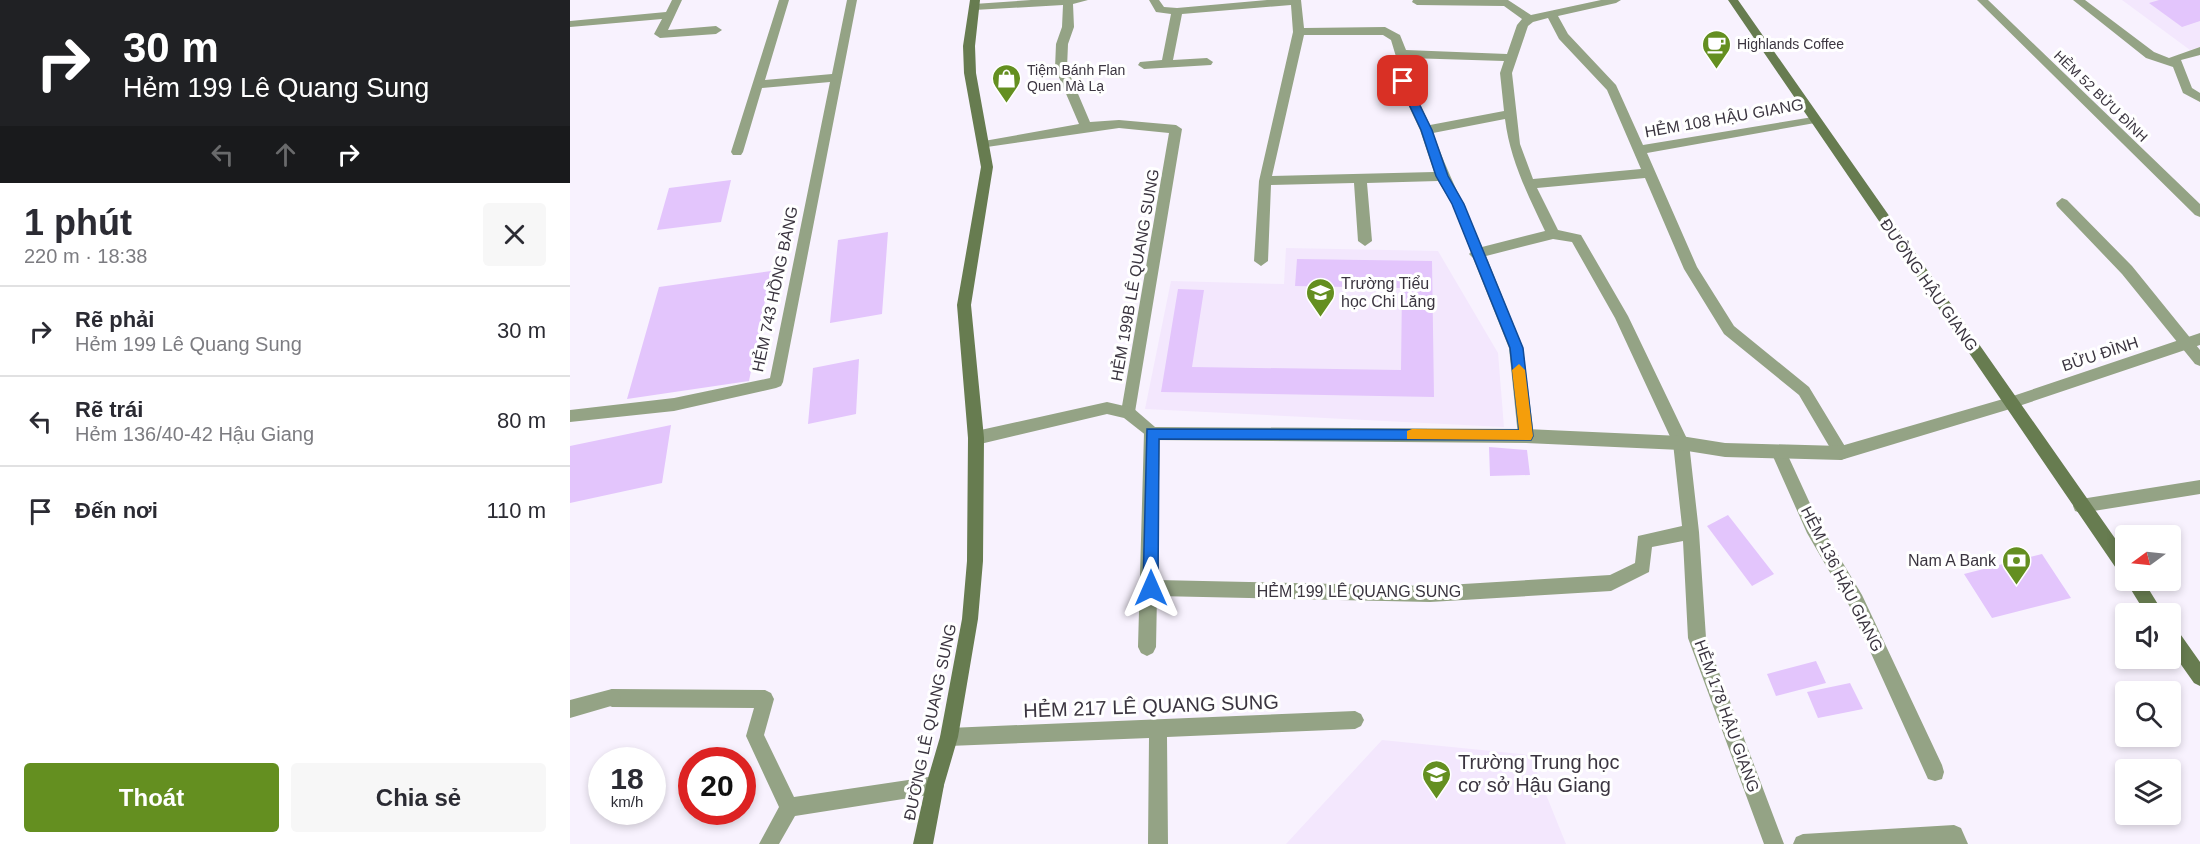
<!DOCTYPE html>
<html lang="vi">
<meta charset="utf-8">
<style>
body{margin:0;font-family:Helvetica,sans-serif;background:#f7f7f7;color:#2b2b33;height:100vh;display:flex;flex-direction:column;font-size:22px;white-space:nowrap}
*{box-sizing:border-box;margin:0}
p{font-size:20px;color:#7c7c81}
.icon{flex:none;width:33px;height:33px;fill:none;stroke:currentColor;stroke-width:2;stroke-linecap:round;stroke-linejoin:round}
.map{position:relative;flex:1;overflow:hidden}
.side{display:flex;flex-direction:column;background:#fff;width:570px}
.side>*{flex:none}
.banner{background:#202124;color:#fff;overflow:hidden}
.needle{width:39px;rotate:255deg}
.tools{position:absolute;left:1545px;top:525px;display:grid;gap:12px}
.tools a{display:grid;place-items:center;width:66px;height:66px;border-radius:6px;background:#fff;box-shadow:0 3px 9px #0003;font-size:30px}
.speed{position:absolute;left:18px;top:747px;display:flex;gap:12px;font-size:30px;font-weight:700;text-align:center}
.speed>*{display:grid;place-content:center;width:78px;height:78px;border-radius:50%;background:#fff;box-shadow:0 3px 9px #0003;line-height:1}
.speed small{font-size:15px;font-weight:400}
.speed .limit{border:9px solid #d22;background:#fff;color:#111}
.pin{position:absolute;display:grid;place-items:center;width:51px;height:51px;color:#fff;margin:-26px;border-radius:12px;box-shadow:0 3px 9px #0006}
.me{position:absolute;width:66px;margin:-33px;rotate:0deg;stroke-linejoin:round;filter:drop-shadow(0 0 4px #0008)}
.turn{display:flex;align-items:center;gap:21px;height:126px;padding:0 24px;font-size:27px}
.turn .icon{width:78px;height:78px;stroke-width:2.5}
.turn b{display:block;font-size:42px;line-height:51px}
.lanes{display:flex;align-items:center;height:57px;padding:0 24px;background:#0003;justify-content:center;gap:30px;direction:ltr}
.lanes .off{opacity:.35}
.round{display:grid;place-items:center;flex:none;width:63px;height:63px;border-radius:6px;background:#f7f7f7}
.summary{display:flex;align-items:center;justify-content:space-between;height:102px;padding:0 24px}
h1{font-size:36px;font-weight:700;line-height:45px}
.button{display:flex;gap:12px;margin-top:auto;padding:12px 24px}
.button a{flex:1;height:69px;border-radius:6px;background:#648f20;color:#fff;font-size:24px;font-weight:700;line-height:69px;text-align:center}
.button a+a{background:#f7f7f7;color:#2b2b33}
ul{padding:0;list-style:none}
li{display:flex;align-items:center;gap:18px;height:90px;padding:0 24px;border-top:2px solid #e1e1e2}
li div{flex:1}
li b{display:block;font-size:22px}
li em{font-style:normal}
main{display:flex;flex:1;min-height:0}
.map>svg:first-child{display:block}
.built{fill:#f3e7fd}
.building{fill:#e3c5fc}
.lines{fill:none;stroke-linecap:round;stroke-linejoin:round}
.lane{fill:#94a385;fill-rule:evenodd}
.street{fill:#94a385;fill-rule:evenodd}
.secondary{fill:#677c50;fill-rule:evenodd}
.route{fill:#1a73e8;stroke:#114b97;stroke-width:1.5}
.slow{fill:#f59e0b}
.labels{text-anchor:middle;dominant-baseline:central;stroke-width:6;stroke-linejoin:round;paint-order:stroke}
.far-poi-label{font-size:14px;fill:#3b3540;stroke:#fff;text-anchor:start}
.far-street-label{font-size:14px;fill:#3b3540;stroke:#fff}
.street-label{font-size:16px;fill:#3b3540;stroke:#fff}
.poi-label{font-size:16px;fill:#3b3540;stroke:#fff;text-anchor:start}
.near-street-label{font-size:20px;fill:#3b3540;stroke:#fff}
.near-poi-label{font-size:20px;fill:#3b3540;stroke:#fff;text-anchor:start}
</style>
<main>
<section class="side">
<div class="banner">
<div class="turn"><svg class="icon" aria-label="right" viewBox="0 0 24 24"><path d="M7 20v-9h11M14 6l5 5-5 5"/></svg><div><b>30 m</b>Hẻm 199 Lê Quang Sung</div></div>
<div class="lanes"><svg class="icon off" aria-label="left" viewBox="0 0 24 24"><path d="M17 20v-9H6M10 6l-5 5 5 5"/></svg><svg class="icon off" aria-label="ahead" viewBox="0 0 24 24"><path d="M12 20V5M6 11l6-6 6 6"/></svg><svg class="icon" aria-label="right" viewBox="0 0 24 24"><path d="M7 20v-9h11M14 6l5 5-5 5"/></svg></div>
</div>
<div class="summary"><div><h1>1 phút</h1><p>220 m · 18:38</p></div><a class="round"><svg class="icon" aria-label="close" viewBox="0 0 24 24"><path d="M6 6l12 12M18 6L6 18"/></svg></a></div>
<ul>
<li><svg class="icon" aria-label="right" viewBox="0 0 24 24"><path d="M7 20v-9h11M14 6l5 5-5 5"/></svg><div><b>Rẽ phải</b><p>Hẻm 199 Lê Quang Sung</p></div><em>30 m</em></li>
<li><svg class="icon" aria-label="left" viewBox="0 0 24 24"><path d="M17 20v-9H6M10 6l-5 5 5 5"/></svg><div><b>Rẽ trái</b><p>Hẻm 136/40-42 Hậu Giang</p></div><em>80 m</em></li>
<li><svg class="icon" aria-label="arrive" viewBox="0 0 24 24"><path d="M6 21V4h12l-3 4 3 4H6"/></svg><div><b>Đến nơi</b></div><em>110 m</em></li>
</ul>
<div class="button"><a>Thoát</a><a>Chia sẻ</a></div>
</section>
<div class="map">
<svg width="1630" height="844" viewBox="0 0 1630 844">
<rect width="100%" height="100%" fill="#f8f2fe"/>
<path class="built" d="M1552,0h78v47l-10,3z
M716,248l152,3 60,102 6,74 -359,-18 26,-128 113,3z
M812,740l148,15 36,89h-280z"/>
<path class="building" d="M1589,0h41v21l-18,6 -33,-24z
M161,180l-10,42 -64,8 12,-42z
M318,232l-6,82 -52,9 8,-83z
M727,259l135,2 2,136 -273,-5 17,-103 26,1 -12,77 209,3 1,-82 -107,-2z
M201,271l-22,110 -122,18 32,-112z
M289,359l-3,55 -48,10 5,-56z
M101,425l-9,58 -92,20v-57z
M919,447l38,3 3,25 -40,1z
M1158,515l46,59 -22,12 -45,-60z
M1472,554l29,44 -79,20 -28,-44z
M1246,661l10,22 -50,13 -9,-22z
M1280,683l13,26 -45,9 -11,-26z"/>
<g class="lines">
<path class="lane" d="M102,0h10l-14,30 48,-4 6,4 -6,4 -56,4 -6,-4 8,-15 -92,8v-6l96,-9z
M209,0h10l-24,80 67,-6 15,-74h10l-74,382 -2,4 -5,2 -102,23 -104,11v-12l104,-12 96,-20 60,-296 -68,6 -19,64 -2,3h-8l-2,-3z
M461,0h57l-15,4 1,23 -6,17 -1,24 23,54 29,-2 57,5 6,4 -47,283 -2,4h-10l-2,-4 48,-279 -50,-5 -139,20 -2,-3 6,-4 95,-17 -24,-56 1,-24 6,-17 1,-22 -89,5 -5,-3 5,-3z
M579,0h10l5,7 13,1 90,-8h34l3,28 81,-1 15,8 6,15 101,4 10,-29 5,-6 -18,-13 -87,-1 -5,-3 1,-2h95l23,15 70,-15h20l-5,3 -58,13 10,18 48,51 27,60 176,-29v6l-4,1 -168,30 50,114 37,59 75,61 40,66 -3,5 -5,2 -5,-2 -37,-63 -75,-61 -40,-65 -39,-91 -108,10 21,42 23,5 47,81 61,127 10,89 7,106 78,206h-20l-76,-206 -5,-97 -31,6 -3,25 -38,19 -181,11 -273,-6 -1,51 -3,6 -6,3 -6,-3 -3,-6 6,-214 3,-5 5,-2 5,2 3,5 -3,147 273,6 180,-11 25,-12 3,-27 44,-10 -9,-83 -58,-125 -43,-76 -19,-3 -67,17 37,92 11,88 -3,5 -5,2 -5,-2 -3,-5 -9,-88 -36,-90 -4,-4 2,-2 -19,-48 -14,-23 -71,2 5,58 -7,5 -7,-5 -4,-58 -83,2 -3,76 -7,5 -7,-5 5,-80 34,-149 -2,-27 -109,9 -9,46 34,-2 6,4 -2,3 -67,4 -6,-4 2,-3 22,-2 9,-46 -15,-2zM978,18l11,21 48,51 34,79 -108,10 -13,-35 -8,-71 16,-47 5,-4zM734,35h79l8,5 6,20v21l23,49 14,42 -162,4zM838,58l96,3 -4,12 4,38 -74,14 -21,-44zM935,119c5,41 23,76 40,112l-63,16c-16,-38 -35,-75 -49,-114z
M1407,0h11l212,204v13l-5,-2z
M1503,0h12l69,52 15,6 31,-11v8l-19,5 11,28 8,5v9l-17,-9 -10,-26 -27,-9z
M1492,198l5,2 65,66 68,84v16l-5,-2 -73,-90 -65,-68 -1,-3z
M1209,445l5,2 35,76 43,72 80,170 2,7 -2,7 -7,2 -7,-2 -78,-172 -43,-74 -36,-81 3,-5z
M1630,480v14l-119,19 -6,-2 -2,-5 2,-5 6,-2z
M42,689l153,1 6,3 3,6 -10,36 30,62 141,-21 7,2 2,7 -2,7 -7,2 -140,22 -16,28h-20l20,-37 -33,-71 8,-28 -142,-1 -6,-3 -3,-6 3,-6z
M785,711l6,3 3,6 -3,6 -6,3 -188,8 1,107h-20l1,-106 -200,8 -6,-3 -3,-6 3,-6 6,-3z
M1384,825l7,3 7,16h-175l3,-7 7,-3z"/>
<path class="street" d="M1630,333v12l-190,64 -169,51 -116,-3 -44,-7 -155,-7 -374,-3 -28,-22 -17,-4 -131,31 -5,-2 -3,-5 3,-5 5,-2 131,-29 26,6 22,19 371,2 155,7 44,7 116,3 169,-49z
M42,689l6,3 3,6 -3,6 -48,14v-18z"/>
<path class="secondary" d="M400,0h10l-5,46 1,27 17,94 -22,138 13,133 -1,123 -5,58 -20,118 -14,48 -11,59h-20l13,-59 14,-48 22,-118 5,-58 1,-123 -11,-133 24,-138 -17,-94 -1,-27z
M1158,0h10l388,554v23l-6,-3z
M1556,578v2h17l21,34h-18l-21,-34z
M1600,626l6,2 24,34v24l-6,-3 -24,-34z"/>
</g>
<path class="route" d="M829,79h8l25,51 16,46 16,28 59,144 10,88 -2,4 -372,-1 -1,149 -2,5 -5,2 -6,-2 -2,-5 4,-159 372,1 -9,-82 -58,-144 -16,-28 -15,-46 -23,-49z"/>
<path class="slow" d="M949,364l6,6 8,66 -2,4 -124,-1v-8l5,-2 107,1 -7,-60z"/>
<defs>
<symbol id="cafe-pin" viewBox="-11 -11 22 30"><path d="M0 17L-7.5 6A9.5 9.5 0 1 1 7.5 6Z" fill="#648f20" stroke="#fff"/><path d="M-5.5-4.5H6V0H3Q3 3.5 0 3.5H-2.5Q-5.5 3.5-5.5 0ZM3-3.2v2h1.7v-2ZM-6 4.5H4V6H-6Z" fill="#fff"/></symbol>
<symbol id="shop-pin" viewBox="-11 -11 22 30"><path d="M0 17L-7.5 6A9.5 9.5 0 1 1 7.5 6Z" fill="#648f20" stroke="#fff"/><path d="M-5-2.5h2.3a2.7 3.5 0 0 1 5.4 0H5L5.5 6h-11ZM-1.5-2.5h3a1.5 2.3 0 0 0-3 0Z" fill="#fff"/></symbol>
<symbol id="school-pin" viewBox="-11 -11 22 30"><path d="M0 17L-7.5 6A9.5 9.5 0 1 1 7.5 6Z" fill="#648f20" stroke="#fff"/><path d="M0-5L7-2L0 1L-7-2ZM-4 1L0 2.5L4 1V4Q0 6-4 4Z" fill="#fff"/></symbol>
<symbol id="bank-pin" viewBox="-11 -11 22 30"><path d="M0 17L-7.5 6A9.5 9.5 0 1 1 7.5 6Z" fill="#648f20" stroke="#fff"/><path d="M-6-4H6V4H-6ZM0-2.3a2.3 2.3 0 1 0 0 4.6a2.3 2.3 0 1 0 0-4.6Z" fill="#fff"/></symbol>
</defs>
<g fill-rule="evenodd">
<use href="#cafe-pin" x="1130" y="28" width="33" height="45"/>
<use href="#shop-pin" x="420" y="62" width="33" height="45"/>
<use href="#school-pin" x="734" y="276" width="33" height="45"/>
<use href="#bank-pin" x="1430" y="544" width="33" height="45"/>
<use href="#school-pin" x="850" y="758" width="33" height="45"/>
</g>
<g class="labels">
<g class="far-poi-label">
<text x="1167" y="44">Highlands Coffee</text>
<text x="457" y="70">Tiệm Bánh Flan<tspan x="457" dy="16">Quen Mà Lạ</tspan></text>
</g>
<g class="far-street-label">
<text transform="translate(1531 96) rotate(44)">HẺM 52 BỬU ĐÌNH</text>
</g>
<g class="street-label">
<text transform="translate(1154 118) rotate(-10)">HẺM 108 HẬU GIANG</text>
<text transform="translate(565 275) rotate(-80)">HẺM 199B LÊ QUANG SUNG</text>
<text transform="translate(1359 285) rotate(55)">ĐƯỜNG HẬU GIANG</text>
<text transform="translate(205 289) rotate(-78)">HẺM 743 HỒNG BÀNG</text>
<text transform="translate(1530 354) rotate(-18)">BỬU ĐÌNH</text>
<text transform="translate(1272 579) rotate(63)">HẺM 136 HẬU GIANG</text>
<text x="789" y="591">HẺM 199 LÊ QUANG SUNG</text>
<text transform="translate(1157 716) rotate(70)">HẺM 178 HẬU GIANG</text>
<text transform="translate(360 722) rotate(-78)">ĐƯỜNG LÊ QUANG SUNG</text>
</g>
<g class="poi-label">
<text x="771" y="283">Trường Tiểu<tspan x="771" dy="18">học Chi Lăng</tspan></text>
<text x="1426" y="560" text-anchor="end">Nam A Bank</text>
</g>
<g class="near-street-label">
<text transform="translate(581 706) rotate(-2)">HẺM 217 LÊ QUANG SUNG</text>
</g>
<g class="near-poi-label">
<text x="888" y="762">Trường Trung học<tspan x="888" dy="23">cơ sở Hậu Giang</tspan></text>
</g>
</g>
</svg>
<div class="tools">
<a><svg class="needle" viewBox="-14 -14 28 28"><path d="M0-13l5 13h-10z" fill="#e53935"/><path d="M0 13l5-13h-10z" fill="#7c7c81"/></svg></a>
<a><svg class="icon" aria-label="sound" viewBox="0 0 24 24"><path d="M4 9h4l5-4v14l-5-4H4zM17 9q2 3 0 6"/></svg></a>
<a><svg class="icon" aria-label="search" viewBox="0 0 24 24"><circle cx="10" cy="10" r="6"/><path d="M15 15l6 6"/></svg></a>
<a><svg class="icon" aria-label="layers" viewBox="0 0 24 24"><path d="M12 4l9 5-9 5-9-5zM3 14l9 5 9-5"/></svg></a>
</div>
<div class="speed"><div>18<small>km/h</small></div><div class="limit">20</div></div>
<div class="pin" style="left:833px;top:81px;background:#d93025"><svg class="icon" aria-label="arrive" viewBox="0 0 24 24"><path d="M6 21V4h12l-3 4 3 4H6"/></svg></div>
<svg class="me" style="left:581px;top:588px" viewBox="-20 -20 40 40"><path d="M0-17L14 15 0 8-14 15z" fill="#1a73e8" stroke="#fff" stroke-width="4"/></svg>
</div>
</main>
